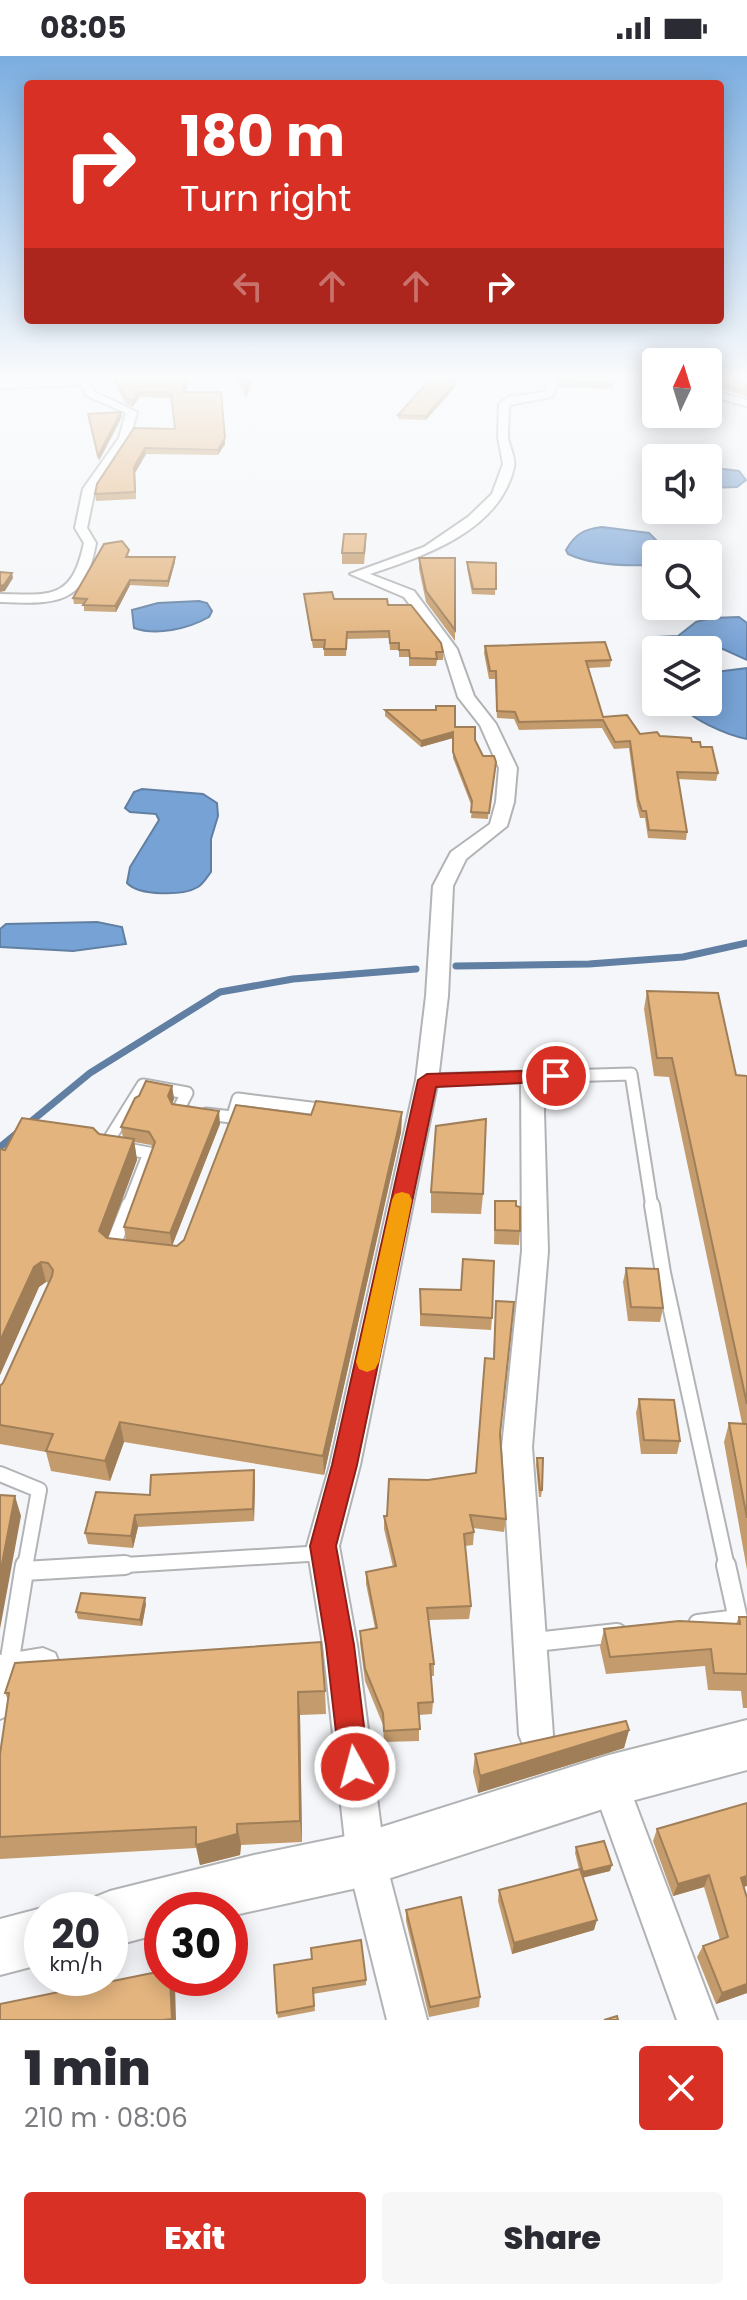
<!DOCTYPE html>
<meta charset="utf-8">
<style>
body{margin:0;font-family:Poppins,sans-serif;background:#f7f7f7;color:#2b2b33;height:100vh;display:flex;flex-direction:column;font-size:30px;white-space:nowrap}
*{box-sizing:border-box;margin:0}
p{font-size:26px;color:#7c7c81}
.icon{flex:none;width:44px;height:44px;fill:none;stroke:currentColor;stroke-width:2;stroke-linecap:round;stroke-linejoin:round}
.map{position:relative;height:1964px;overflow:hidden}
.details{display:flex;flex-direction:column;background:#fff;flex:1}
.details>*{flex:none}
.banner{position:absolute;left:24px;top:24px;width:700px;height:244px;border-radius:8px;box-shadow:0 4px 20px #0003;background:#d93025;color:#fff;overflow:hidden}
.needle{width:52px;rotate:4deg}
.fabs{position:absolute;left:642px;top:292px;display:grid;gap:16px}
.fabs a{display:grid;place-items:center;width:80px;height:80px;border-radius:8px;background:#fff;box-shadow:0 4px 20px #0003;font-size:40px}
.speed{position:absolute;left:24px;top:1836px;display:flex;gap:16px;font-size:40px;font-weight:700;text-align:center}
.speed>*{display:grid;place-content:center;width:104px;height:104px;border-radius:50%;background:#fff;box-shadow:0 4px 20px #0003;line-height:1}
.speed small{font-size:20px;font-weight:400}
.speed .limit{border:12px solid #d22;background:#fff;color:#111}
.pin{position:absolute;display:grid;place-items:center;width:68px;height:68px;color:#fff;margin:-34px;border:4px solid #fff;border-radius:50%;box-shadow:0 2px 8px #0007}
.me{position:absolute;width:88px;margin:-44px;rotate:353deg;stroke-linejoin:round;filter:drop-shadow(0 0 6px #0008)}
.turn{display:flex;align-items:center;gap:28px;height:168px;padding:0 24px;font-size:36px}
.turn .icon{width:104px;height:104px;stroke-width:2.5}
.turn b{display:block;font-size:56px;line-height:68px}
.lanes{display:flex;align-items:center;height:76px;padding:0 24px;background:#0003;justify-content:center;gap:40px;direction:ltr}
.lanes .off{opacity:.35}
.round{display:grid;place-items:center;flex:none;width:84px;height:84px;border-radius:8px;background:#f7f7f7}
.overview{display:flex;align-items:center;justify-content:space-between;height:136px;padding:0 24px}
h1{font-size:48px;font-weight:800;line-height:60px}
.button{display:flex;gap:16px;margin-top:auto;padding:16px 24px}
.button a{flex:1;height:92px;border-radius:8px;background:#d93025;color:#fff;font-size:32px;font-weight:800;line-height:92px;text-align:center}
.button a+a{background:#f7f7f7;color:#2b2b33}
.status{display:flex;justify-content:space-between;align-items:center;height:56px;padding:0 40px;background:#fff;direction:ltr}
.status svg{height:22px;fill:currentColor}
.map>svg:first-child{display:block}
.water{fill:#77a2d5;stroke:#607fa3;stroke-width:2}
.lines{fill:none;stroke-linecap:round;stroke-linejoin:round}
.stream{stroke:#607fa3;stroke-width:7}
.lane-far2-casing{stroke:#b1b3b5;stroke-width:15}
.lane-far1-casing{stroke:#b1b3b5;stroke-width:18}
.lane-casing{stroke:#b1b3b5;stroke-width:22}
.street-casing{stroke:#b1b3b5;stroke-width:4}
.secondary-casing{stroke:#b1b3b5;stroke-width:4}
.lane-far2{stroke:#fff;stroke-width:11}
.lane-far1{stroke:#fff;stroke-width:14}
.lane{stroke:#fff;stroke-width:18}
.street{fill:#fff;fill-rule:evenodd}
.secondary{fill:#fff;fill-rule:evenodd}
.wall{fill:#c39b6c;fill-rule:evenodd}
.shaded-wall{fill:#9f7e58}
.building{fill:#e3b47e;stroke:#9f7e58;stroke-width:2}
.route{fill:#d93025;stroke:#8d1f18;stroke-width:2}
.slow{fill:#f59e0b}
</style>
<div class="status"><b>08:05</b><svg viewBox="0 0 49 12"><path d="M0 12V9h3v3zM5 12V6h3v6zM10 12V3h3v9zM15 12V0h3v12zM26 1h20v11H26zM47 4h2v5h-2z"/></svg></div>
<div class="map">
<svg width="747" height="1964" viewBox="0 0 747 1964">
<rect width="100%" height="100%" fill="#f5f6f9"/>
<path class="water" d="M708,411l31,4 7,9 -9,7 -29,1z
M602,471l47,6 9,9v11l-9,12c-26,1 -57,0 -81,-11l-2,-4c9,-16 18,-21 36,-23z
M199,545l8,2 5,8 -3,6c-21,12 -53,19 -75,11l-2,-18 26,-7z
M739,561l8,6v37l-24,-11 -53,1 -7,-3 -5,-10 20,-1 18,-14 15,-4z
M747,612v71c-20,-4 -58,-20 -69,-37h30v-29z
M142,733l61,5 14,9 1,13 -7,23v33c-4,5 -8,12 -13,15 -15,9 -59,9 -71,-4l3,-16 29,-47 -3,-6 -26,-2 -5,-4 9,-16z
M97,866l25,5 4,17 -53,7 -73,-4v-18l6,-5z"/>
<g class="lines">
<path class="stream" d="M456,910l133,-2 94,-7 64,-14
M0,1091l90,-74 130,-81 73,-13 123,-10"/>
<defs>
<path id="lane-far2" d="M427,1024l204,-6 21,133
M206,1058l26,3
M232,1063l6,-20 89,11
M105,1090l38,-61 44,8 -9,17 7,1
M122,1092l27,5 -21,54"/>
<path id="lane-far1" d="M652,1149l11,68 64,294
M117,1192h-5l17,-43
M0,1418l39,16 -14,77
M92,1511l232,-14"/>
<path id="lane" d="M25,1509l-1,6 101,-6
M698,1568l40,-5 -12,-54
M535,1586l82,-9
M9,1609l15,-94"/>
<path id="street" d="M75,320h10l10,16 42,20 -7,26 -35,51 -8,39 9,15c-11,63 -40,61 -96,59v-8c51,1 72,6 84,-51l-9,-15 8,-39 36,-51 7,-25 -39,-17 -6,-11 -81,3v-6l77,-3z
M550,320h10l-8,21 -43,8c0,10 -1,21 -1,32 1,10 8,20 6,30 -14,64 -90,89 -144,107l44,17 43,58 17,47 22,28 21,44 -3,34 -7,24 -41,33 -13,27 -5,110 -10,84 -78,385 -21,81 18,99 28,214 42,161h-40l-40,-161 -24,-214 -16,-99 23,-81 86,-385 10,-84 7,-110 18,-34 39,-28 6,-22 3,-34 -19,-43 -22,-28 -15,-48 -39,-52 -54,-23 74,-27 44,-30 24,-23 11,-30 -5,-27 1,-33 9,-7 36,-5z
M708,334l39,10v6l-39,-10z
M532,1013l8,3 3,5 5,174 -16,196 21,288 -5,12 -12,5 -12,-5 -5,-12 -17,-288 20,-196 -1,-174 3,-5z
M43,1592l12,5 5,12 -5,12 -12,5 -22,2 -9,30 -12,5v-64z
M609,1707l13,5 95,252h-40l-86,-239 5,-13z"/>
<path id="secondary" d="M747,1664v50l-138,37 -243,79 -136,30v-6h-68v23l-52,14v-37h-24l4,-11 20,-8 144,-36 112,-23 243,-77z
M42,1852l5,2h-5v54l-42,11v-56z"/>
</defs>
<use href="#lane-far2" class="lane-far2-casing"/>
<use href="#lane-far1" class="lane-far1-casing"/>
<use href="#lane" class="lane-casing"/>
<use href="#street" class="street-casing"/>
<use href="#secondary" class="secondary-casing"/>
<use href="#lane-far2" class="lane-far2"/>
<use href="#lane-far1" class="lane-far1"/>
<use href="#lane" class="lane"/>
<use href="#street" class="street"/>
<use href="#secondary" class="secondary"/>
</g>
<path class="wall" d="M18,320h32v1l-32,1z
M111,320h81l-7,16 40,52 -7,11 -72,-1 -11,19 1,26 -40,2 -1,-7 39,-66 41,1 -3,-31 -33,-1 -6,10 -7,-3z
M234,320h20l-8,22z
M613,320v13l-54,-2v-5z
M708,320l39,9v12l-32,-11 -7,1z
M456,325v5l-30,34 -28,-1v-4z
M366,489l-2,19h-22v-11z
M129,499v2l46,5 -7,25 -38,-2 -14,27 -32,-1v-7h-10l-1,-6z
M419,502h36v83l-29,-39 -7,-33z
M467,506l29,1 -1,32 -23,-1 -5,-26z
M304,538l30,5 54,6 55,47v8h-6l-1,6h-27v-9h-10v-7h-9l-1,-12 -42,1 -1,17h-22v-8h-11z
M485,590l126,14 -1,7 -22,1 15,49 37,17 52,8 9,5 17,26 -2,8 -38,-2 9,53 -1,8 -38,-2 -3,-20h-5l-3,-12 -8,-58 -15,1 -12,-21 -83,2 -5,-11 -17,-1 -2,-39h-6l-5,-26z
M385,654l70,17 20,13 8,16h11l-6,63 -17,-1 1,-11 -19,-49v-20l-32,9 -36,-31z
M647,935l89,84 11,1v494l-23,-128 5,-19h13l-73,-346 -15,-1 -10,-67z
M172,1030l2,13 -2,5 48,20 -48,122h5l134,-131 91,-3 -1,20 -77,343 -200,-33 -14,39 -59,-10 -5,-19 -46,-8v-58l3,-3 46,-100 -3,-1 -7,5 -39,88v-226l5,1 94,-16 24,4 -2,-11zM134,1086l17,3 2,3 -29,79 2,13 -18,-2 29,-78z
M431,1136l52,2 -2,20 -50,-1z
M495,1145l25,30 -1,14 -25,-1z
M626,1212l37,40 -3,14 -32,-1 -5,-39z
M420,1233l72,29 -1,12 -71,-4z
M496,1245l4,133 6,85 -2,13 -31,-4 1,4 -1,13 -8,1 6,60 -2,13 -40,1 5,44v12h-3l2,26 -1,12 -13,1v26l-35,1 -1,-17 -18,-44 -5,-38v-12l15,-3 -9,-44v-12l27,-5 -9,-38v-13h3l41,-36 47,-7 18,-114z
M639,1343l41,42 -3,13h-36l-5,-41z
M537,1402l5,32 -1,7h-2l-3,-32z
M254,1414l1,12 -1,39 -116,6 -5,21 -45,-4 -3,-11 65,-38z
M146,1548l-4,22 -64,-7 -2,-7z
M739,1561h8v91h-4l-2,-17 -33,-1 -3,-24 -99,8 -6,-27 4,-18 132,-5z
M325,1635l1,23 -26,1 2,127 -61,3 -1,10 -40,10 -4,-17 -196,11v-105l8,-54 -3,-7z
M629,1674l-5,18 -146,45 -5,-21 2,-18z
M657,1773l87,58 3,106 -31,11 -19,-47 6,-11 17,-6 -16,-53 -31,9 -20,-55z
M576,1791l34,24 -27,6 11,53 -82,24 -14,-53 1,-11 80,-21 -4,-16z
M406,1854l74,87 -1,10 -50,10 -23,-96z
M312,1903l54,21v5l-53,9 2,17 -37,7 -1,-5z"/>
<path class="shaded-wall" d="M189,320h3l-10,22v-6z
M249,320h5l-8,22 -1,-13z
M456,325v5l-30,34v-4z
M715,325v5l-7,1v-4z
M139,336v5l-6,10 -1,-6z
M121,356l1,5 -23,44 -1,-5z
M225,382v6l-7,11v-5z
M145,392l1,6 -11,19 1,26 -2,-32z
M175,501v5l-7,25v-6z
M12,517l1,5 -8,13 -5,1v-6z
M130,524v5l-14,27 -1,-6z
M453,676v6l-32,9v-6z
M172,1030l2,13 -4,10 -2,-13z
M219,1055l1,13 -48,122 -2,-13z
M402,1056l-1,20 -77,343 -1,-19z
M134,1083l3,21 -34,91 -4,-20z
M41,1206l5,20 -7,5 -39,88v-34l34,-74z
M120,1366l4,20 -14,39 -5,-20z
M254,1414l1,12 -1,39 -1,-12z
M15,1440l6,20 -21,113v-55z
M135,1459l3,12 -5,21 -2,-12z
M145,1542l1,6 -4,22 -2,-6z
M298,1636l2,23 2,127 -2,-21z
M629,1674l-5,18 -146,45 2,-17z
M237,1768l4,21 -1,10 -40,10 -4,-20z
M612,1809l-2,6 -28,7 1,-6z
M709,1819l-5,12 -31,9 5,-12z
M747,1820v10l-12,4 6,-12z
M597,1864l-3,10 -82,24 2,-11z
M170,1922h3l2,7 1,35h-4v-1z
M747,1928v9l-31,11 6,-11z"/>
<path class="building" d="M113,320h76l-7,16h39l4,46 -7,12 -73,-2 -11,19 1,25 -40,2 2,-10 37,-56 41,1 -4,-37h-32l-7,9 -6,-3z
M240,320h9l-4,9z
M433,320h20l3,5 -30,35 -28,-1z
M562,320h51v8l-54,-2z
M708,320h22l17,9v7l-32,-11 -7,2z
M121,356l-23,44 -10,-42z
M344,478h22l-2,19h-22z
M122,485l7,9 -3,7h49l-7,24 -38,-1 -15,26 -32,-1 4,-6 -14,-1 31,-54z
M419,502h36v72l-29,-39z
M467,506l29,1v26h-23z
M0,516l12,1 -8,12 -4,1z
M332,536l2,7h53l1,6h23l30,38 2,9h-7l1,7 -27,-1 -1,-8h-10v-7h-9l-1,-12 -42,1 -1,17h-22l1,-9h-13l-8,-46z
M605,586l6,18 -25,1 17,56 24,-2 13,19 17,-2 3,4 31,2 1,4h8l1,5h11l6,26 -41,-1 10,60 -38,-2 -3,-19h-4l-4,-12 -8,-58 -15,1 -12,-22 -84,2 -4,-10 -18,-1 -1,-40h-6l-5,-25z
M436,650h19v21h20v13l8,16h11l2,6 -7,51 -18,-1 1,-11 -19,-49v-20l-32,9 -36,-31h51z
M647,935l71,2 18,82 11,1v328l-75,-346h-15z
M146,1025l26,5 -4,10 4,8 47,7 -49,122 -46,-6 31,-85 -6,-10 -28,-5 14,-29 4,-2z
M316,1045l86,11 -79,344 -203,-34 -15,39 -59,-10 7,-17 -53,-9v-39l3,-3 49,-107 1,-6 -5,-7 -7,-1 -7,5 -34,74v-192l5,1 17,-32 71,10 6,6 35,5 -35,92 8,7 70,8 7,-6 52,-135 75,10z
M486,1063l-3,75 -52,-2 5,-66z
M495,1145h21v5l4,1v24l-25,-1z
M463,1203l31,2 -2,57 -71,-4 -1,-25 41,1z
M626,1212l32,1 5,39 -32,-1z
M496,1245l18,1 -14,132 6,85 -36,-4 4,17 -10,2 7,72 -44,2 7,56h-4l3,38 -15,1 2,26 -36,2 -1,-18 -18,-44 -5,-38 17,-3 -11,-56 30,-6 -12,-50h3l2,-37 39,1 48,-7 9,-115 9,1z
M639,1343l35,1 6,41 -36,-1z
M729,1367l18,1v94z
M537,1402h6l-1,32h-2z
M254,1414l-1,39 -118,6 -4,21 -46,-3 11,-41 54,3 1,-20z
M0,1439l15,1 -15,78z
M81,1537l64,5 -5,22 -64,-8z
M739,1561h8v57l-33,-1 -3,-24 -101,8 -6,-28 75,-8 61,3z
M321,1586l4,49 -27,1 2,129 -63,3v10l-41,11v-18l-196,10v-83l9,-61h-4l10,-30z
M626,1665l3,9 -149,46 -5,-22z
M747,1747v73l-6,2 6,20v86l-25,9 -19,-47 25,-9 -19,-62 -31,9 -21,-55z
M604,1785l8,24 -29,7 -7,-25z
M580,1813l17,51 -83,23 -15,-53z
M461,1841l19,100 -50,10 -24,-97z
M361,1884l5,40 -53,8 1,18 -37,7 -3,-48 38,-6 -1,-11z
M162,1915v7h8l2,41 -9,1h-163v-16z
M617,1960l1,4h-14z"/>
<linearGradient id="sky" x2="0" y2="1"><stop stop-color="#7bade0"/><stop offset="0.54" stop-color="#fafbfc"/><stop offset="1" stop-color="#fafbfc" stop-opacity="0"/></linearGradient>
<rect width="747" height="595" fill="url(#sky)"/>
<path class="route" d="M556,1014l7,2 3,4 -3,5 -127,6 -79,378 -21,81 18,99 15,122 -4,10 -10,5 -11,-5 -4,-10 -14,-122 -16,-99 22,-81 86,-385 9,-6z"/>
<path class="slow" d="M402,1136l7,2 3,6 -33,162 -4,7 -8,3 -8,-3 -3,-7 36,-162 3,-6z"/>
</svg>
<div class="fabs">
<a><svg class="needle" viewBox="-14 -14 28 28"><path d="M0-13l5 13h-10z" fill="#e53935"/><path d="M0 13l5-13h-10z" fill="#7c7c81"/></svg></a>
<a><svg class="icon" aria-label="sound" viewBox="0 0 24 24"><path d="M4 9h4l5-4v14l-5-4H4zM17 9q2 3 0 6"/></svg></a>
<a><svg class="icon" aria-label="search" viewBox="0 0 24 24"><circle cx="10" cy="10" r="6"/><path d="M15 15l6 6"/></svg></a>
<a><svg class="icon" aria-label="layers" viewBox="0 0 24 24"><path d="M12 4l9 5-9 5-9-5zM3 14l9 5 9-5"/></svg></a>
</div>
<div class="speed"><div>20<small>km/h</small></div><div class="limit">30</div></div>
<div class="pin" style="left:556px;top:1020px;background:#d93025"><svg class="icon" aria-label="arrive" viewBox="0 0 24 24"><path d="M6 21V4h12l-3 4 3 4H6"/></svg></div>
<svg class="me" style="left:355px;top:1711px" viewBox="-20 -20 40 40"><circle r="17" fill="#d93025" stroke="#fff" stroke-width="3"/><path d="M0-11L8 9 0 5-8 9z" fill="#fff"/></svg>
<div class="banner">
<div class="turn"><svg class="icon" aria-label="right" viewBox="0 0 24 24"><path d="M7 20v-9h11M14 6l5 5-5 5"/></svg><div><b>180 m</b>Turn right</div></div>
<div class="lanes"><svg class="icon off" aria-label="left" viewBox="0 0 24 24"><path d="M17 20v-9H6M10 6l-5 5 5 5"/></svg><svg class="icon off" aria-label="ahead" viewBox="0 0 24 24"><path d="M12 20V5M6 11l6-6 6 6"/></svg><svg class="icon off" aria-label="ahead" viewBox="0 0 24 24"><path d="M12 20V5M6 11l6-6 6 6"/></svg><svg class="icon" aria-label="right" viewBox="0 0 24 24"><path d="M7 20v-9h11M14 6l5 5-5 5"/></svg></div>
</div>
</div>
<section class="details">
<div class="overview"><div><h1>1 min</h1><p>210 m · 08:06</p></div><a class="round" style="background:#d93025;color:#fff"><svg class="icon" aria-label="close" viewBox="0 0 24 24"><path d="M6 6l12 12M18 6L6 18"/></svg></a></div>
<div class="button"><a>Exit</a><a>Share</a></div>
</section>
